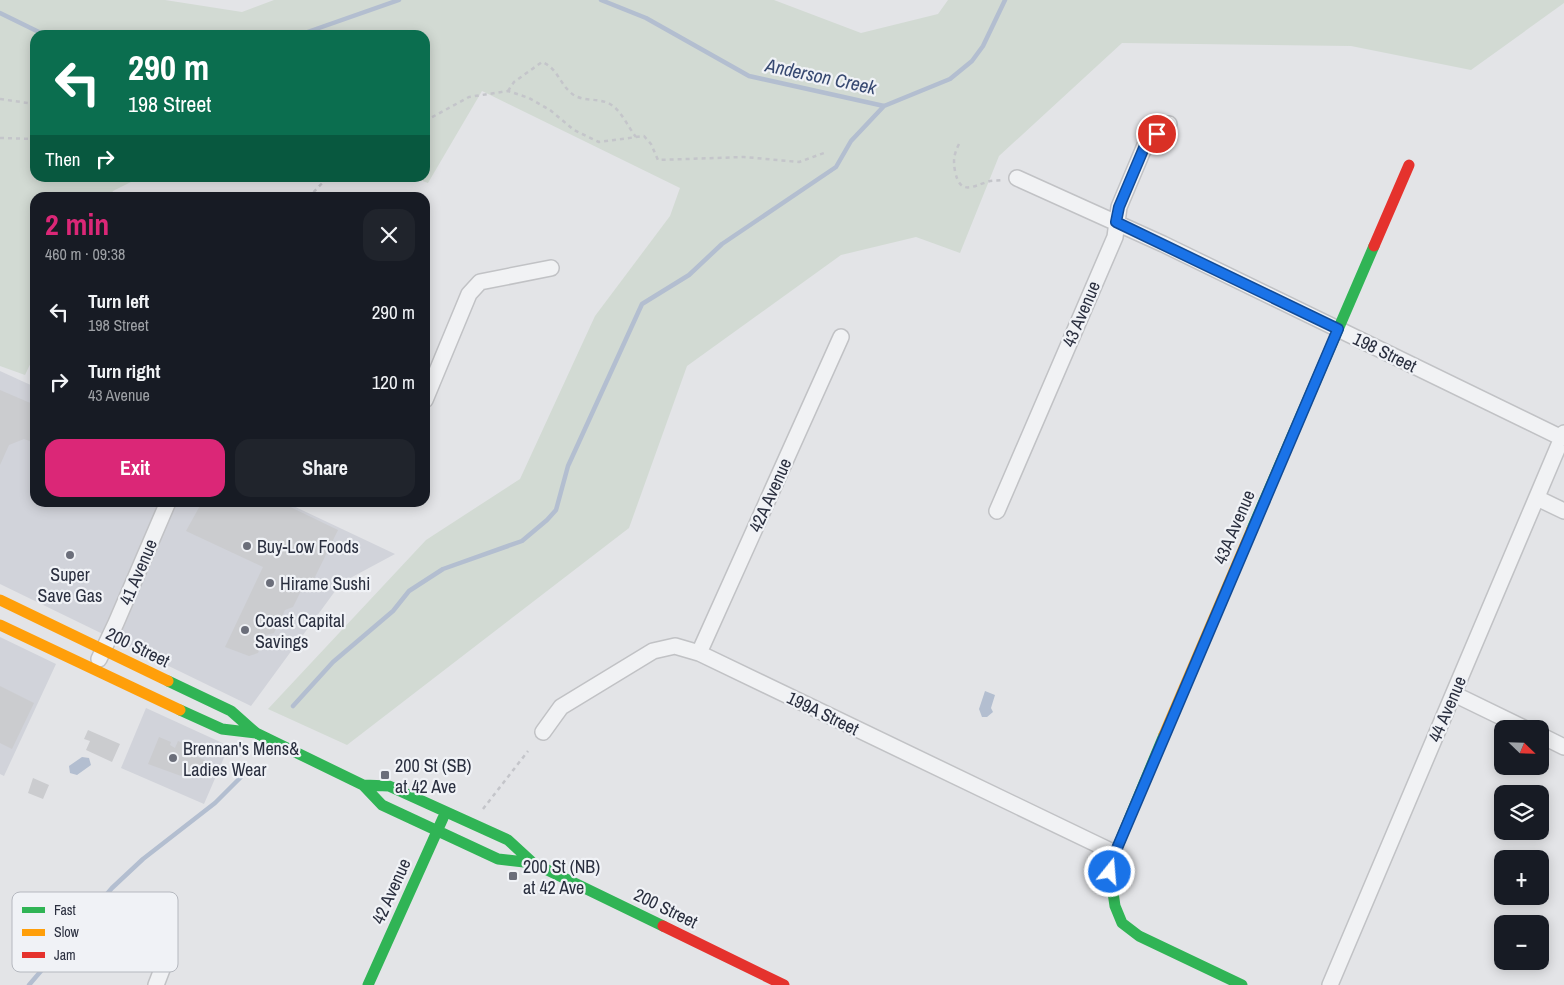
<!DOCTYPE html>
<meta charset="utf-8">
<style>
body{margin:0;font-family:"Archivo Narrow",sans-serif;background:#20242c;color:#f1f3f6;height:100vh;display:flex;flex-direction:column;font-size:19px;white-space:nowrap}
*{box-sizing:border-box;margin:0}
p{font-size:16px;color:#9ea1a6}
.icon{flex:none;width:28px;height:28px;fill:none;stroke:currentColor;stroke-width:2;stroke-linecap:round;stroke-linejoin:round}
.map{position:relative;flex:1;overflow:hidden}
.panel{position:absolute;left:30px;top:192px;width:400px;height:315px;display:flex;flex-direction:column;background:#171b24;border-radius:15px;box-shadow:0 2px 12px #0003}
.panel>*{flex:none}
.hud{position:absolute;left:30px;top:30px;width:400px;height:152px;border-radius:15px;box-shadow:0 2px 12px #0003;background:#0b6e4f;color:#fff;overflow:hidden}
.needle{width:32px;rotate:113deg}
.tools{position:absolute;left:1494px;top:720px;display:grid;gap:10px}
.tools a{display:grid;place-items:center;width:55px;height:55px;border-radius:10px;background:#171b24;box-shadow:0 2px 12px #0003;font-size:25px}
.pin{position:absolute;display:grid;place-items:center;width:42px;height:42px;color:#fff;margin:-21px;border:2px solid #fff;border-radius:50%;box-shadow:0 1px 5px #0007}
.me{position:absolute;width:55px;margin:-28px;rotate:17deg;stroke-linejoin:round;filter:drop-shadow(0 0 4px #0008)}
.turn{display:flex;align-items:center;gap:18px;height:105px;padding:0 15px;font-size:22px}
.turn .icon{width:65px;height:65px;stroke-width:2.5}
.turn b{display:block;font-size:35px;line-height:42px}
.then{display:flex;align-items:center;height:48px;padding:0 15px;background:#0003;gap:10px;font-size:19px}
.round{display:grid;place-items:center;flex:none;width:52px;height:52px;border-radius:15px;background:#20242c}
.overview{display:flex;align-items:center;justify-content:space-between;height:85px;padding:0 15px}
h1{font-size:30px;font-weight:700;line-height:38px;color:#db2777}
.primary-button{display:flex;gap:10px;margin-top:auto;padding:10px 15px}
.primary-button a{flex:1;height:58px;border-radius:15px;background:#db2777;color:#fff;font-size:20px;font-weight:700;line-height:58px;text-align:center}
.primary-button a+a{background:#20242c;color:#f1f3f6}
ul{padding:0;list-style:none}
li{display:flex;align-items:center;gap:15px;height:70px;padding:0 15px}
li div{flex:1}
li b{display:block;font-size:19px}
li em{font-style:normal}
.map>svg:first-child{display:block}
.built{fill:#d1d3da}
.green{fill:#d2dad3}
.water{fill:#b3bed0}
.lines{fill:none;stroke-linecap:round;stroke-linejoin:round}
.stream{stroke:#b3bed0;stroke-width:4.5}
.building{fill:#cbcccf}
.street-casing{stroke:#c1c2c5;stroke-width:18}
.path{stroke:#c4c5ca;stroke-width:2.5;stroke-dasharray:4 4;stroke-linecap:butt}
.street{stroke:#f1f2f4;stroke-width:15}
.fast{stroke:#30b455;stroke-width:11}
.slow{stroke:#ff9f0a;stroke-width:11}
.jam{stroke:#e5322d;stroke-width:11}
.route-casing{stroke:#114b97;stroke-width:12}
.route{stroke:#1a73e8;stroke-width:9}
.poi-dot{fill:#6b6e7a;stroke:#f0f2f6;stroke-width:2}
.labels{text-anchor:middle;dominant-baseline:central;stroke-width:4.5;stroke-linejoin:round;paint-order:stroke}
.street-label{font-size:18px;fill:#2a2f3f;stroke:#f0f2f6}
.poi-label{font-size:18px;fill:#2a2f3f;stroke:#f0f2f6;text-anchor:start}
.water-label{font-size:19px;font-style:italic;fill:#374971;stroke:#f0f2f6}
.key{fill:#f0f2f6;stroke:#b5b8bf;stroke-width:1}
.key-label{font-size:14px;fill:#2a2f3f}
</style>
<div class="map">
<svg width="1564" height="985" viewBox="0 0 1564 985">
<rect width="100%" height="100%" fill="#e3e4e7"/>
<path class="built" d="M0,371l35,16v115l252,1 108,51 -54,29 -90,123 -251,-122z
M0,637l56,27 -52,112 -4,-2z
M146,708l83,38 -25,58 -83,-36z"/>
<path class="green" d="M0,0h165l77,12 32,-12h500l87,33 77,-19 10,-14h616v3l-93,67 -120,-24 -229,-3 -123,113 -39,97 -44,-16 -75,18 -154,111 -58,162 -282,217 -79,-36 158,-169 94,-61 75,-163 75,-100 10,-28 -198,-97 -54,92 -14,-5h11v-143h-390v143h104l-26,13 -3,6 -75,1v156l-10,21 -25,-9z"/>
<path class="water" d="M985,691l10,4 -4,13 2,4 -6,5h-5l-3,-8z
M82,757l7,1 2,7 -14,10 -7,-2 -1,-7z"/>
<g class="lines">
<path class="stream" d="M601,0l45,18 103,58 135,30 66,-27 22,-18 11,-15 22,-46
M0,13l45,22
M299,35l100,-35
M293,706l40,-44 60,-51 16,-20 34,-22 79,-28 25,-21 9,-10 12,-44 74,-162 47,-29 33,-31 114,-77 15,-26 33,-35
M29,985l83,-97 31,-29 72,-56 33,-33"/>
</g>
<path class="building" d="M0,390l35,15v38l-11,-4 -15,6 -9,20z
M202,502h78l58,28 -25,51 -9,4 -11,22 -8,3 -11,23 -8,2 -8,18 -9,3 -24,-9 38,-80 -77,-36z
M0,686l34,17 -22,46 -12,-6z
M88,730l32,14 -8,18 -26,-12 4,-9 -6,-2z
M159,737l12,5 -1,3 5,3 3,-7 14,6 -3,7 16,6 -7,17 -14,-6 -3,5 -33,-12z
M33,778l16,7 -6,14 -15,-6z"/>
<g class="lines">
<defs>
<path id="street" d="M1017,178l146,66 399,194
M425,400l44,-106 11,-12 71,-14
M1537,498l27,13
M997,511l118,-274 4,-30 27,-64 23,-19
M699,653l142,-316
M99,659l17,-36 52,-121
M1454,694l72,35
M543,732l18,-25 92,-56 22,-5 24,7 416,200
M1540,735l24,12
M156,985l10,-26
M1330,985l234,-552"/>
</defs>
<use href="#street" class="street-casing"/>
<path class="path" d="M508,91l6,-9 28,-20c15,6 17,20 28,30 11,11 28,5 40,12 11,6 18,23 26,33
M0,99l35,5
M425,121l44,-24 39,-6 21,7 21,12 24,20 25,12 45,-6 7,8 7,16 86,-3 55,5 25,-9
M0,138l35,1
M959,144c-5,10 -6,16 -4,27 5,24 16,16 32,11 5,-2 11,-1 16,-2
M308,198l19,-20
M483,809l45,-58"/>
<use href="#street" class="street"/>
<path class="fast" d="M1252,529l122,-283
M168,681l63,30 25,22 107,52 19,20 116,54 35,4
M180,710l42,19 34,4
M1164,735l-49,118 -5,19 5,34 7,17 17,13 103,49
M363,785l26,1 119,54 25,23 130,63
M368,985l75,-167"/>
<path class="slow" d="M0,600l168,81
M0,625l180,85
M1164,735l88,-206"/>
<path class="jam" d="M1374,246l35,-81
M663,926l121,59"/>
</g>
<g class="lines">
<defs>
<path id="route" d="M1110,872l5,-19 223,-524 -222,-107 3,-15 27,-64 11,-9"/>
</defs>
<use href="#route" class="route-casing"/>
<use href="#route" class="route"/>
</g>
<g class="poi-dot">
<circle cx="247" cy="546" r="5"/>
<circle cx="70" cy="555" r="5"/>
<circle cx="270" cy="583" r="5"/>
<circle cx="245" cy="630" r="5"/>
<circle cx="173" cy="758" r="5"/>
<rect x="380" y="770" width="10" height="10" rx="2.5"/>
<rect x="508" y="871" width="10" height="10" rx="2.5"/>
</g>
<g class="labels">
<g class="street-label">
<text transform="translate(1081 314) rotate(-67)">43 Avenue</text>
<text transform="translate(1385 352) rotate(26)">198 Street</text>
<text transform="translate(770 495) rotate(-66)">42A Avenue</text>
<text transform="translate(1234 527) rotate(-67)">43A Avenue</text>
<text transform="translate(138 572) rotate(-67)">41 Avenue</text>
<text transform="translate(138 647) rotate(26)">200 Street</text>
<text transform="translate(1447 709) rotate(-67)">44 Avenue</text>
<text transform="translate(823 713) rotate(26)">199A Street</text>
<text transform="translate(391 891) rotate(-66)">42 Avenue</text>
<text transform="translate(666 908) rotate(26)">200 Street</text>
</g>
<g class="poi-label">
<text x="257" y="546">Buy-Low Foods</text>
<text x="70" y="574" text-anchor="middle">Super<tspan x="70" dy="21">Save Gas</tspan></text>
<text x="280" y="583">Hirame Sushi</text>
<text x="255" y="620">Coast Capital<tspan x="255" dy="21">Savings</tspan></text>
<text x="183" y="748">Brennan's Mens&amp;<tspan x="183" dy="21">Ladies Wear</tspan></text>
<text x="395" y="765">200 St (SB)<tspan x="395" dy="21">at 42 Ave</tspan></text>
<text x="523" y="866">200 St (NB)<tspan x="523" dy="21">at 42 Ave</tspan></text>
</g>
<g class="water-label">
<text transform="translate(821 76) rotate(12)">Anderson Creek</text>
</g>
</g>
<rect x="12" y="892" width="166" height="80" rx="8" class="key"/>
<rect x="22" y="907" width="23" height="6" fill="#30b455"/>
<rect x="22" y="929" width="23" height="7" fill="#ff9f0a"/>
<rect x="22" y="952" width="23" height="6" fill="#e5322d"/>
<g class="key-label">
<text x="54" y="915">Fast</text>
<text x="54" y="937">Slow</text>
<text x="54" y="960">Jam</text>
</g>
</svg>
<div class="tools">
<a><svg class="needle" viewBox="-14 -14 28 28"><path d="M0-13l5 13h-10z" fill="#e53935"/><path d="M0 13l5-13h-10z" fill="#9ea1a6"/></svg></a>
<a><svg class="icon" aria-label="layers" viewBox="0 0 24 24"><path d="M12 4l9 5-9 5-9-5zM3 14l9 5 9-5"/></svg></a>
<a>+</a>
<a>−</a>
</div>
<div class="pin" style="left:1157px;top:134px;background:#d93025"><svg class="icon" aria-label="arrive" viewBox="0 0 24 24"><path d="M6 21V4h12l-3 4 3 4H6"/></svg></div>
<svg class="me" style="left:1110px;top:872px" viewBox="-20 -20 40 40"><circle r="17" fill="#1a73e8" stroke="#fff" stroke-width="3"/><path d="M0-11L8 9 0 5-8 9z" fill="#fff"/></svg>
<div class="hud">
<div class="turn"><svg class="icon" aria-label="left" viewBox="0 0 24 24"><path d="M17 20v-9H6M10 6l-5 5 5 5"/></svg><div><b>290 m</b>198 Street</div></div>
<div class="then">Then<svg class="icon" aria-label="right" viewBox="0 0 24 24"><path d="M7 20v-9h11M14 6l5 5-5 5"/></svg></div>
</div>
<section class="panel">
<div class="overview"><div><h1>2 min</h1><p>460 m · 09:38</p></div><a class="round"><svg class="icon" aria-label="close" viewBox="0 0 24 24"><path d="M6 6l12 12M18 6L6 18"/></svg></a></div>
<ul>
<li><svg class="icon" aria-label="left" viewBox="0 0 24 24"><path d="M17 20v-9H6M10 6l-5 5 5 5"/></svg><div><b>Turn left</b><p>198 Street</p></div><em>290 m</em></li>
<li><svg class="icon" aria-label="right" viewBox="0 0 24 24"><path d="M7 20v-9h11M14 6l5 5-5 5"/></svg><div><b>Turn right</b><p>43 Avenue</p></div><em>120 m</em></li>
</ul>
<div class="primary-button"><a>Exit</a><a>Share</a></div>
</section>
</div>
